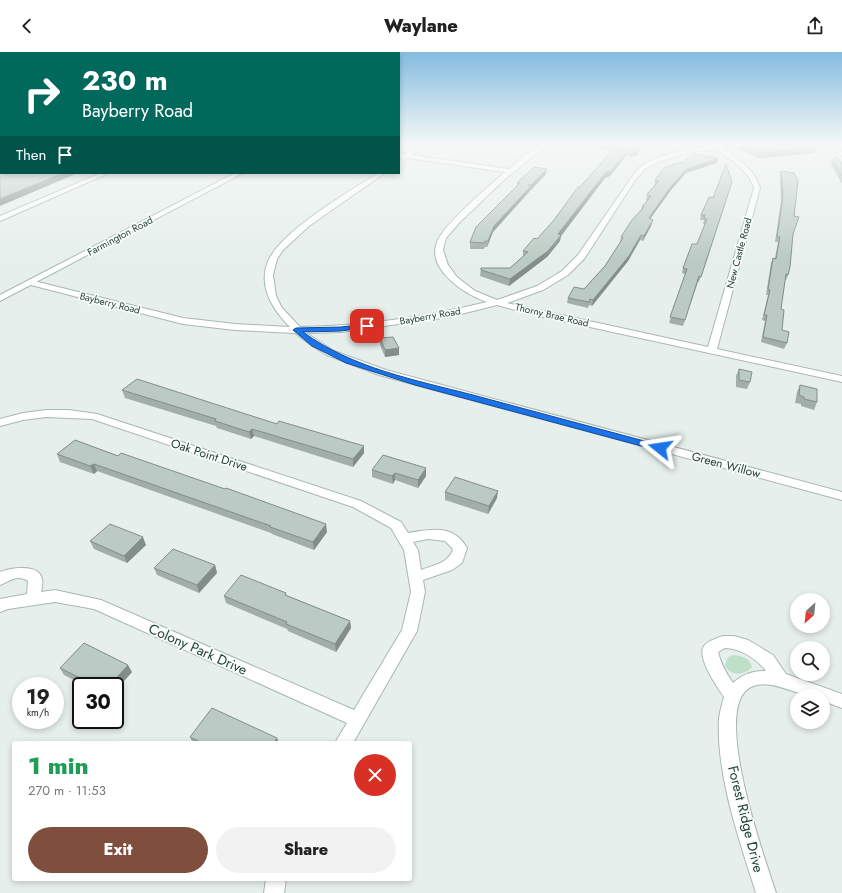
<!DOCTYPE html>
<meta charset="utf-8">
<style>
body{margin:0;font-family:Jost,sans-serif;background:#f2f2f2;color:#222;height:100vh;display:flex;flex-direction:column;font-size:15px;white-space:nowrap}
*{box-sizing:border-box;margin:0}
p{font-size:13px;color:#767676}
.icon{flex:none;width:22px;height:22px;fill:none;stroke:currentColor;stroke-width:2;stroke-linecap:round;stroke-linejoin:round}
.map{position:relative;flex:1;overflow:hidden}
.details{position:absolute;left:12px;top:689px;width:400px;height:140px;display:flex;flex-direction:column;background:#fff;border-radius:4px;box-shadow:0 2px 6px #0003}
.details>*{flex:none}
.top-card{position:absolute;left:0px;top:0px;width:400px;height:122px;box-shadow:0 2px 6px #0003;background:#00695c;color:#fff;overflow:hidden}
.needle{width:26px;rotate:207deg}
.buttons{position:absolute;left:790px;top:541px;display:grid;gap:8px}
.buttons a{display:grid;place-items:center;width:40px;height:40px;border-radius:50%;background:#fff;box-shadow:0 2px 6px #0003;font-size:20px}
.speed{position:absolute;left:12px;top:625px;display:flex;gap:8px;font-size:20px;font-weight:700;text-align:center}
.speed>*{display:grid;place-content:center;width:52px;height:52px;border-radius:50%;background:#fff;box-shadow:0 2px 6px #0003;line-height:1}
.speed small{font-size:10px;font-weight:400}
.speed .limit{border:2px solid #111;border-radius:6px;background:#fff;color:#111}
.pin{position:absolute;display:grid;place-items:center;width:34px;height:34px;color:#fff;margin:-17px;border-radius:8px;box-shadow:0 2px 6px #0006}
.me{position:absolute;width:44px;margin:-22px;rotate:285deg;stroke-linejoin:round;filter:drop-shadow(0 0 3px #0008)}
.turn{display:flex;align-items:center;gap:14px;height:84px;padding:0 16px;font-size:18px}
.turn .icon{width:52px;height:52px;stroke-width:2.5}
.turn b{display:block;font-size:28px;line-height:34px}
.then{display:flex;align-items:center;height:38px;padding:0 16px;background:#0003;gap:8px;font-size:15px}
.round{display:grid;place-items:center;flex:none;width:42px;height:42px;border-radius:21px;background:#f2f2f2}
.head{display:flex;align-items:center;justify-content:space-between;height:68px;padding:0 16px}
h1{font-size:24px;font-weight:800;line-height:30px;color:#1e9e55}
.cta{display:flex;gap:8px;margin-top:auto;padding:8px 16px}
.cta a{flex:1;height:46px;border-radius:24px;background:#804e3d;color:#fff;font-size:16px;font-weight:800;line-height:46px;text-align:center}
.cta a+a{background:#f2f2f2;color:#222}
header{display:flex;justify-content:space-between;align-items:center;height:52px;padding:0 16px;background:#fff;font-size:18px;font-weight:800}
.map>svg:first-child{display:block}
.green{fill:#bfe0c8}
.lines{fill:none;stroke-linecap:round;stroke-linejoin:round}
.minor-casing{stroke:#a8b8b2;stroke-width:2}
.tertiary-casing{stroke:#a8b8b2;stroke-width:2}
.minor{fill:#fff;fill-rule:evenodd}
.tertiary{fill:#fff;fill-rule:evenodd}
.wall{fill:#a1aea9}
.shaded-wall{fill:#838d89}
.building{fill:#bbcac4;stroke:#838d89}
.route{fill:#1a73e8;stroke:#114b97}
.labels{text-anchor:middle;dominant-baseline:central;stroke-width:3.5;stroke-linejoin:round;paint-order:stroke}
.far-street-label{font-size:10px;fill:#24423a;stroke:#f7fbf9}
.street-label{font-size:12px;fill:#24423a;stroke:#f7fbf9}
.near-street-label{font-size:14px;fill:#24423a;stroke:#f7fbf9}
</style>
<header><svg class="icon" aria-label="back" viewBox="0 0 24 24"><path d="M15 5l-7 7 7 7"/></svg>Waylane<svg class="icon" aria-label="share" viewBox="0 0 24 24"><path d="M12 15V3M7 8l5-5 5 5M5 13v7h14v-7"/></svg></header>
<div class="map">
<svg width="842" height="841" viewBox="0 0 842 841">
<rect width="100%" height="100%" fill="#e6efeb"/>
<path class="green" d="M733,603c9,1 17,3 19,12 -7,9 -23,9 -27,-2l3,-8z"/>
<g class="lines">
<defs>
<path id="minor" d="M422,91h7l-17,12 97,14c11,-9 28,-27 43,-26l-20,14 -26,21 -46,44 -14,16 -3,12 5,15 9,12 18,14 22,9 40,-14 25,-15 16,-16 54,-78c3,-4 6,-9 10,-11 32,-22 94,-23 132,-23l-3,2 -48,3c16,14 30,18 37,40l-43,161 125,27v6l-312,-68 -33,-9 -48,12 -108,15 -35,1 28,18 52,19 456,122v8l-463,-125 -52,-20 -15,-9 -17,-13 -60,-3 -52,-6 -156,-40 -1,-2 4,-2 153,38 52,6 55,3c-17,-17 -31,-39 -23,-63 11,-32 82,-72 111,-91h7l-76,53 -26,24 -6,9 -4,16 3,21 6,12 18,19c63,-1 126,-10 187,-25 -21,-7 -61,-32 -50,-60 6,-17 52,-56 68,-70l-97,-14 -4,2 -5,-3v-4l7,1zM717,97c15,13 30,19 37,39l-46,159 -201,-44 36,-13 25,-15 16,-16 52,-80 10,-11 12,-6 29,-9z
M820,91h7l15,9v4z
M101,121h8l-109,48v-5z
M46,358h23l28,4 264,87 40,21 7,11c23,-4 46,-9 59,15l-5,15 -10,7 -29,10 2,12 -8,39 -64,112h-18l12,-20 -253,-114 -39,-7 -47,7 -8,3v-13l27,-5 1,-13c-11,-7 -18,0 -28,4v-13c10,-4 39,-9 42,7 1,4 0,9 -1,13l14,-2 46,10 253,110 48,-80 9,-38 -7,-42 -13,-22 -38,-21 -261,-88 -46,-2 -23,3 -23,6v-7l23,-6zM428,487l17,2 8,8c-4,14 -19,16 -32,21l-3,-20 -5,-8z
M723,584h11l14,4 25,15 13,19 56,20v14l-19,-7v-5c-4,0 -8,0 -12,0 -17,-2 -42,-18 -60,-9 -41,20 14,172 25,206h-20c-17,-54 -40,-118 -37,-175 1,-7 3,-14 5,-21 -6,-9 -28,-40 -20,-51 3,-5 13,-8 19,-10zM725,596c15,0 32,11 41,23 -14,0 -23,3 -33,12 -7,-10 -12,-19 -15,-31z
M266,827h20l-2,14h-20z"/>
<path id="tertiary" d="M235,121h8l-243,128v-6z"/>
</defs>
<use href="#minor" class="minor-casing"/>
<use href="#tertiary" class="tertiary-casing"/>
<use href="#minor" class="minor"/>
<use href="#tertiary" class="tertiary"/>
</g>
<path class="wall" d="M582,91h101l-44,5 -1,7 -7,2 -5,-1 -16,20 -5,2 -44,58 -1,5 -13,16 -38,29 -29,-10 1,-8h29l13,-11v-6l14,-12 17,-19 26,-33 31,-36z
M739,92l76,9 -57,5 -20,-9z
M833,107l9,4v21l-11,-20z
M717,111l-31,10 -15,17 -21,29 1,7 -8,15 -3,-1 -12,21 -36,45 -3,-1 -1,3 -21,-5 1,-5 16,-9 21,-23 15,-24 1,-5 20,-27 1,-3 5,-7h-1l1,-5 8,-10h-1l1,-5z
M781,119l13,45 -1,18 -5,41 -2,5h-1l-4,29 1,21 5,13 -3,6 -23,-7 4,-21 -3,-1 6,-25h-2l5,-32 2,-5h2l3,-16h-3l6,-41 -1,-26z
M546,122l-16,17 -1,1 -36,40 -6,15h-2l-1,2h-14v-7l47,-55v-4z
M732,130l-33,100h-1l-15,44 -14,-3 16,-49 -3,-1 1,-5 14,-24 8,-20h-2l1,-4h-4l1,-5 12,-17z
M380,286l19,17 -14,2 -5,-12z
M739,317l11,13 -3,7 -11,-2v-11z
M800,333l17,17 -3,8 -13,-4v-2l-6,-1 2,-11z
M122,338l155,34 87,22v7l-11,14 -99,-31 -3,3 -34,-11 -1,-2 -91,-28z
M75,388l252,92 -13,18 -42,-16 -1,-1 -174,-62 -3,3 -34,-12 -3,-8z
M372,418l54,6 -8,12 -23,-8 -2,4 -21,-7z
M445,440l52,6 -9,16 -43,-14z
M90,489l56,4 -19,18 -33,-14z
M215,513l2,8 -18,20 -42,-18 -3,-7z
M286,541v2l64,26 1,7 -15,24 -48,-21 -1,-2 -61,-26 -2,-7z
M60,616l72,4 -17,19v-5h-29l-22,-11z
M190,685l89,6h-86z"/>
<path class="shaded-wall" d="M639,91h44l-45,5z
M817,96l-2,5 -57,5 2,-6z
M639,97l-1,6 -7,2 1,-5z
M627,99l-1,5 -16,20 -5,2 -44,58 -1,5 -13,16 -38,29 1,-7 48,-45 48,-62z
M718,106l-1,5 -31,10 -15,17 -24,33 2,-5 23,-33 15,-16z
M547,117l-1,5 -16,17 1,-6z
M63,121h15l-78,33v-7z
M530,135l-1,5 -36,40 -6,15 1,-6 6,-15z
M653,168l-2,6 -8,15 1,-5z
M641,183l-1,5 -12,21 -36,45 1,-6z
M399,296v7l-14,2v-7z
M252,377l2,7 -3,3 -2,-7z
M364,394v7l-11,14v-8z
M94,412l3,7 -3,3 -4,-8z
M426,416v8l-8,12v-8z
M395,421v7l-2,4 -1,-8z
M498,439l-1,7 -9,16 1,-8z
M326,472l1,8 -13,18 -1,-8z
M143,485l3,8 -19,18 -3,-7z
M215,513l2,8 -18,20 -2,-8z
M350,569l1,7 -15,24 -1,-8z
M128,613l4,7 -17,19v-5h-6z
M277,686l2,5h-5z"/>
<path class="building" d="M0,91h1v30h62l-63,26z
M600,91h42h-3v6l-7,3 -5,-1 -16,20 -5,1 -48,62 3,1 -13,16 -38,28 -29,-9v-2h29l18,-16 -5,-1 11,-13 3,1 17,-19 24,-33h2l33,-37 4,3 6,-3z
M750,91h58l9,5 -57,4 -21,-8z
M694,102l24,4 -31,11 -15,16 -23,33 4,2 -9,16 -3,-1 -12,21 -36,44 -3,-1 -1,3 -21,-4 6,-11 10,2 21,-23 18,-28 -2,-1 11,-17 12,-13h-2l9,-11 -4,-1 1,-2 11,-12 -4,-1 10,-13 18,-5z
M836,104l6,7v13l-9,-17z
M726,112l6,18 -31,95 -2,-1 -14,44 -15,-3 17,-48 -4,-1 9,-24h5l10,-25h-3l1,-4h-4l8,-18 4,1z
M534,115l13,2 -16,16h-3l2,2 -36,39 -6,15h-3l-1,2 -14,-1 6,-15 44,-44h-3z
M781,119l13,2 4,8 -4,35 5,1 -6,17 -3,33 -2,8 -2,-1 -5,35 3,1 -2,20 7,2 -2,11 -24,-6 4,-22h-3l6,-25 -2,-1 5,-31 3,1 4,-22h-3l6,-41z
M393,285l6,11 -14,2 -5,-12z
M739,317l13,3 -2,10 -11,-2z
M137,327l140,45 2,-3 85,25 -11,13 -101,-30 -3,3 -34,-11 1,-2 -94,-29z
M800,333l17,4v13l-13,-3v-2l-5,-2z
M75,388l43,16 3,-3 104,36 1,-1 100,36 -13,18 -43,-15 1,-1 -177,-62 -4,2 -33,-12z
M383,403l43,13 -8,12 -23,-7 -3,3 -20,-6z
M455,425l43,14 -9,15 -44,-14z
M110,472l33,13 -19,19 -34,-15z
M173,497l42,16 -18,20 -43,-17z
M241,523l45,18 -1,2 65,26 -15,23 -49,-20 1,-2 -63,-26z
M84,591l44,22 -19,21h-13l-36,-18z
M212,656l65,30 -3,5h-72l-12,-6z"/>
<linearGradient id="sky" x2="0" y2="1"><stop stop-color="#84bce0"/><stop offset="0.44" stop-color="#f4f8f6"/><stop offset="1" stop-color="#f4f8f6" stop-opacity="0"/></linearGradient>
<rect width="842" height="209" fill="url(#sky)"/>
<path class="route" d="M367,272h3v3l-29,4 -38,1c49,36 112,48 170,63 63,17 127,34 190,51l2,2 -5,3 -245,-66 -69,-22 -34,-17 -19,-16 3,-2 45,-1z"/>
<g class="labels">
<g class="far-street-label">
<text transform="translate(120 184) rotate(-28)">Farmington Road</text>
<text transform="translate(739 201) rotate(-75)">New Castle Road</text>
<text transform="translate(110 251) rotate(14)">Bayberry Road</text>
<text transform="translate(552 263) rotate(13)">Thorny Brae Road</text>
<text transform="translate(430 264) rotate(-10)">Bayberry Road</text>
</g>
<g class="street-label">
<text transform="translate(209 403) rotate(18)">Oak Point Drive</text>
<text transform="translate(726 413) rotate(15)">Green Willow</text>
</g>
<g class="near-street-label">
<text transform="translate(198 597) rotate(24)">Colony Park Drive</text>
<text transform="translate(746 767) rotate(76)">Forest Ridge Drive</text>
</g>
</g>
</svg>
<div class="buttons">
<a><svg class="needle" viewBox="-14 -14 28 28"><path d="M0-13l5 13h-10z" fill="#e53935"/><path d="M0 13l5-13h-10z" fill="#767676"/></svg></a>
<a><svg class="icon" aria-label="search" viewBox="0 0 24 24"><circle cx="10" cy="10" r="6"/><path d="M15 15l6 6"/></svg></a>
<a><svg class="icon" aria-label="layers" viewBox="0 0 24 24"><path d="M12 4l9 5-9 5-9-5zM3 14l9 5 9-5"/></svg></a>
</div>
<div class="speed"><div>19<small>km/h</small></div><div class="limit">30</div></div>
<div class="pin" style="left:367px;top:274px;background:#d93025"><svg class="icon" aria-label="arrive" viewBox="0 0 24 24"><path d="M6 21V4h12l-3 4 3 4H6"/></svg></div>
<svg class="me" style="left:660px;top:396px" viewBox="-20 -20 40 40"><path d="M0-17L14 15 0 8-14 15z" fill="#1a73e8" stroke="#fff" stroke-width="4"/></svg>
<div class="top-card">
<div class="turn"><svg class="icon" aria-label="right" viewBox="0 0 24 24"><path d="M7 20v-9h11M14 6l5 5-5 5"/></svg><div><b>230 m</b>Bayberry Road</div></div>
<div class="then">Then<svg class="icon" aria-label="arrive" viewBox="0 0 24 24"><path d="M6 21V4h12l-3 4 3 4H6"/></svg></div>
</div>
<section class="details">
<div class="head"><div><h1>1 min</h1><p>270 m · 11:53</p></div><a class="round" style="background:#d93025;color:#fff"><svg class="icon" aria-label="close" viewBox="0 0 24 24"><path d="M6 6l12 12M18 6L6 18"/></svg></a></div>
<div class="cta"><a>Exit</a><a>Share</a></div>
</section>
</div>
